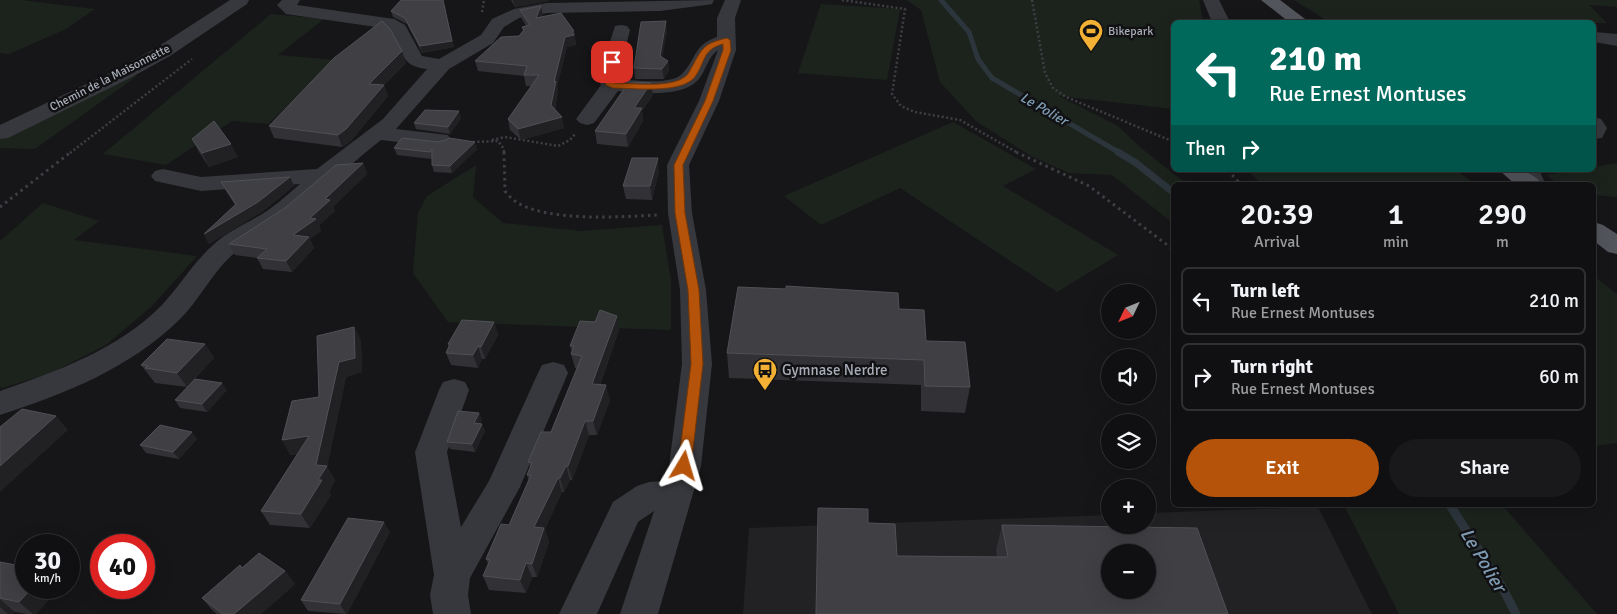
<!DOCTYPE html>
<meta charset="utf-8">
<style>
body{margin:0;font-family:Signika,sans-serif;background:#19191b;color:#f1f3f6;height:100vh;display:flex;flex-direction:column;font-size:19px;white-space:nowrap}
*{box-sizing:border-box;margin:0}
p{font-size:16px;color:#9c9d9f}
.icon{flex:none;width:28px;height:28px;fill:none;stroke:currentColor;stroke-width:2;stroke-linecap:round;stroke-linejoin:round}
.map{position:relative;flex:1;overflow:hidden}
.details{position:absolute;left:1171px;top:182px;width:425px;height:325px;display:flex;flex-direction:column;background:#101012;border-radius:8px;box-shadow:0 5px 20px #0002,0 0 0 1px #303032}
.details>*{flex:none}
.guide{position:absolute;left:1171px;top:20px;width:425px;height:152px;border-radius:8px;box-shadow:0 5px 20px #0002,0 0 0 1px #303032;background:#00695c;color:#fff;overflow:hidden}
.needle{width:32px;rotate:227deg}
.fabs{position:absolute;left:1101px;top:284px;display:grid;gap:10px}
.fabs a{display:grid;place-items:center;width:55px;height:55px;border-radius:50%;background:#101012;box-shadow:0 5px 20px #0002,0 0 0 1px #303032;font-size:25px}
.speed{position:absolute;left:15px;top:534px;display:flex;gap:10px;font-size:25px;font-weight:700;text-align:center}
.speed>*{display:grid;place-content:center;width:65px;height:65px;border-radius:50%;background:#101012;box-shadow:0 5px 20px #0002,0 0 0 1px #303032;line-height:1}
.speed small{font-size:12px;font-weight:400}
.speed .limit{border:8px solid #d22;background:#fff;color:#111}
.pin{position:absolute;display:grid;place-items:center;width:42px;height:42px;color:#fff;margin:-21px;border-radius:10px;box-shadow:0 2px 8px #0006}
.me{position:absolute;width:55px;margin:-28px;rotate:7deg;stroke-linejoin:round;filter:drop-shadow(0 0 4px #0008)}
.turn{display:flex;align-items:center;gap:18px;height:105px;padding:0 15px;font-size:22px}
.turn .icon{width:65px;height:65px;stroke-width:2.5}
.turn b{display:block;font-size:35px;line-height:42px}
.then{display:flex;align-items:center;height:48px;padding:0 15px;background:#0003;gap:10px;font-size:19px}
.eta{display:flex;justify-content:space-evenly;align-items:center;height:85px;text-align:center}
.eta b{font-size:30px;font-weight:600;line-height:35px}
.cta{display:flex;gap:10px;margin-top:auto;padding:10px 15px}
.cta a{flex:1;height:58px;border-radius:30px;background:#b45309;color:#fff;font-size:20px;font-weight:600;line-height:58px;text-align:center}
.cta a+a{background:#19191b;color:#f1f3f6}
ul{padding:0;list-style:none}
li{display:flex;align-items:center;gap:15px;height:68px;margin:0 10px 8px;padding:0 5px;border:2px solid #303032;border-radius:8px}
li div{flex:1}
li b{display:block;font-size:19px}
li em{font-style:normal}
.map>svg:first-child{display:block}
.built{fill:#222225;fill-rule:evenodd}
.green{fill:#1c231d}
.lines{fill:none;stroke-linecap:round;stroke-linejoin:round}
.stream-far2{stroke:#2c353c;stroke-width:5}
.stream-far1{stroke:#2c353c;stroke-width:7}
.stream{stroke:#2c353c;stroke-width:9}
.path-far1{stroke:#3d3f44;stroke-width:2.5;stroke-dasharray:2 2.5;stroke-linecap:butt}
.path{stroke:#3d3f44;stroke-width:3;stroke-dasharray:2.5 4;stroke-linecap:butt}
.minor{fill:#37383d;fill-rule:evenodd}
.major{fill:#53555c;fill-rule:evenodd}
.wall{fill:#323236}
.shaded-wall{fill:#212124}
.building{fill:#3f3f44;stroke:#4f5156;fill-rule:evenodd}
.route{fill:#b45309;stroke:#753606}
.labels{text-anchor:middle;dominant-baseline:central;stroke-width:5;stroke-linejoin:round;paint-order:stroke}
.far-poi-label{font-size:12px;fill:#a8adb8;stroke:#111113;text-anchor:start}
.far-street-label{font-size:12px;fill:#a8adb8;stroke:#111113}
.far-water-label{font-size:14px;font-style:italic;fill:#7f9bb3;stroke:#111113}
.poi-label{font-size:15px;fill:#a8adb8;stroke:#111113;text-anchor:start}
.near-water-label{font-size:19px;font-style:italic;fill:#7f9bb3;stroke:#111113}
</style>
<div class="map">
<svg width="1617" height="614" viewBox="0 0 1617 614">
<rect width="100%" height="100%" fill="#161618"/>
<path class="built" d="M1318,507l54,107h-629l6,-86 361,-13v10h38v-12zM1110,552h38v38h-38z"/>
<path class="green" d="M0,0h21l74,9 -29,20 -57,25 -9,-1z
M906,0h293l4,22h-29v87l-115,-13 59,30 23,22 47,37h-14v39l-62,-49 -43,-2 -38,-17 -54,-34 -37,-40 -19,-72z
M1294,0h323v7l-28,-2 18,18 -278,-1z
M821,4l79,5 -13,71 -89,-7z
M271,14l53,5 -46,36 58,5 -68,64 -36,-3 -66,44 -63,-11z
M130,75l7,1 -102,73 -35,-1v-10z
M953,122l83,47 -33,17 115,69 -61,37 -157,-104 -79,37 -37,-29z
M1617,163v34l-23,-2v-10h-35l-13,-10 32,-5h16v-3z
M476,165l-3,32 30,26 78,8 81,-6 9,55v50l-223,-8 -35,-49 5,-60 9,-17z
M1248,170h208l20,15h-214z
M43,203l56,18 -25,19 123,16 -46,51 -45,38 -57,29 -47,14 -2,-1v-146z
M1594,276l23,18v149l-23,3z
M1344,505h158l95,109h-198z"/>
<g class="lines">
<path class="stream-far2" d="M941,0l28,32 9,27 14,19 128,75"/>
<path class="stream-far1" d="M1118,152l18,11 38,30"/>
<path class="stream" d="M1450,505l52,82 14,27"/>
<path class="path-far1" d="M842,0l63,9 -13,85 9,12 14,6 45,8 58,33
M1032,0l13,73 8,15 13,9 108,45
M482,12l2,-12
M492,140l13,-3 53,9 12,-6 5,-6
M473,142l25,-1 6,8v4
M70,153l122,-94"/>
<path class="path" d="M504,152l1,39c3,4 7,8 11,11 33,20 102,15 141,13
M1016,152l73,34 85,64
M1228,170l13,15
M0,207l71,-55"/>
<path class="minor" d="M230,0h19l-2,4 -77,52 -38,21 -124,61 -8,1v-14l118,-56 38,-21z
M282,0h18l-3,5 97,14 11,6 17,31 17,3 42,-24 11,-16 22,-10 33,-6 167,-3 -2,4 -6,1 -46,6 -113,2 -28,5 -15,9 -11,16 -44,26 -53,60 52,6 3,5 -3,5 -8,2 -59,-7c-32,25 -61,53 -92,78 -18,14 -40,22 -57,37 -21,19 -33,46 -53,65 -49,48 -114,74 -179,95v-24c57,-20 117,-41 161,-85 18,-19 32,-43 52,-61 17,-16 39,-23 58,-37 10,-7 19,-16 29,-24l-99,7 -46,-10 -4,-5 4,-5 8,-2 38,8 116,-8 66,-50 44,-50c-34,-3 -21,-29 -44,-41l-97,-14 -9,-9z
M725,0h16l-6,18 1,32 -17,51 -30,64 3,48 14,77 6,74 -11,102 -43,148h-38l34,-103 -16,11 -41,92h-38l54,-112 24,-16 12,-4 14,-1 6,-15 13,-102 -2,-74 -12,-77 -1,-48 32,-64 19,-51c-11,8 -12,21 -20,30 -16,18 -58,13 -80,11l-24,32 -7,2 -7,-2 -4,-4 25,-34 -3,-6 17,-53 6,-1 6,1 3,4 -12,49c16,1 54,7 65,-6 14,-16 11,-28 34,-36v-19z
M1203,0h16l11,22h-18z
M1594,32l23,2v12l-23,-4z
M1594,117l7,2 6,9 -5,10 -8,1z
M1520,170h22l-1,4 5,11h-24l-3,-11z
M553,362l11,3 4,8 -48,114 -50,91 -2,17 3,19h-38l-3,-19 4,-20 -19,-123 24,-62 4,-8 11,-3 11,3 4,8 -22,62 14,75 28,-46 49,-108 4,-8z"/>
<path class="major" d="M1261,0h19l29,22h-20z
M1499,170c18,0 32,-1 44,15h-27z
M1594,222l9,3 14,9v20l-9,-2 -14,-11z"/>
</g>
<path class="wall" d="M443,0l11,47 -32,6 -15,-29 -14,-7 -2,-6z
M511,0h38l-1,1 -33,6z
M541,6l1,11 32,14 2,14 -9,2 -10,39 1,6 -3,17 9,19 -43,12 -11,-10 -2,-11 24,-33h-6l-2,-10 -46,-5 -3,-10 44,-25 4,-5 -1,-4 4,-1 -4,-7 -2,-9z
M667,31l-5,26 6,4 1,10 -5,8h-29l-1,-11z
M406,63l-22,22 4,11 -37,45 -9,6 -68,-9 -5,-12z
M651,83l2,12 -11,16 1,10 -15,26 -31,-3 -2,-13z
M461,118l-11,16 -34,-5 -2,-6z
M192,139l46,18 -29,10 -10,-15z
M394,148l83,1 -25,24 -18,-1 -2,-7v-6l-35,-4z
M363,163l4,11 -34,33 2,4 -16,14 2,6 -11,8 4,9 -22,24 -29,-3 -6,-11 -22,-3 -6,-11z
M659,171l-7,29 -26,-1 -3,-13z
M290,177l4,9 -31,25 -54,33 -5,-10 31,-29 -9,-14 -5,-9z
M899,309l27,32 44,46 -5,26 -44,-2v-26l-192,-7 -2,-25z
M494,322l4,13 -13,24h-3l-4,9 -27,-3 -5,-12 3,-6 -1,-3z
M354,327l7,14 1,31 -16,5 -19,90 8,13 -6,12 2,3 -21,33 -40,-3 -9,-14 37,-57 -8,1z
M619,330l-19,55 10,15 -13,35h-8l-17,45h-2l-6,12h-2l-17,37 4,13 -12,35h-5l-6,16 -37,-3 -6,-14 5,-12 -2,-5 23,-34 20,-44 -2,-6 3,-8 -2,-5 23,-30 26,-64h-2l-4,-14 1,-2 -2,-6z
M205,344l9,14 -27,29 -32,-4 -14,-18z
M227,390l-20,22 -27,-4 -5,-8z
M479,413l3,7 -2,4 5,7 -10,21 -25,-3 -3,-7z
M197,439l-18,20 -33,-6 -6,-8z
M868,523l29,33 100,1 -1,-7 6,-25 226,89h-412z
M390,532l-43,82 -39,-3 -7,-11z
M0,562l59,26 -23,26h-9l-12,-2 -3,2h-12z
M242,568l43,3 10,13 -34,30h-44l-4,-3 -11,-13z"/>
<path class="shaded-wall" d="M443,0l11,47 -32,6 -2,-7z
M513,0h36l-1,1 -33,6z
M541,6l2,10 -5,12 -2,-10z
M666,21l1,10 -6,35 -1,-10z
M572,31h2l2,14 -9,2 -10,39 1,6 -5,24 -2,-11 3,-23 11,-45z
M402,51l4,12 -33,33 -4,-12z
M668,61l1,10 -5,8 -2,-10z
M651,83l2,12 -11,16 1,10 -15,26 -2,-13 8,-26z
M384,85l4,11 -37,45 -9,6 -4,-12z
M459,111l2,7 -11,16 -2,-7z
M562,117l2,11 -43,12 -3,-11z
M475,142l2,7 -25,24 -2,-7z
M231,144l7,13 -29,10 -7,-14z
M658,158l1,13 -7,29 -2,-14z
M363,163l4,11 -34,33 2,4 -16,14 2,6 -11,8 4,9 -22,24 -6,-11 7,-26 17,-17 15,-19z
M290,177l4,9 -31,25 -54,33 -5,-10z
M617,316l2,14 -24,68 -3,-14z
M494,322l4,13 -13,24 -4,-12z
M354,327l7,14 1,31 -16,5 -19,90 8,13 -6,12 2,3 -21,33 -9,-14 17,-34 -2,-15 23,-103z
M205,344l9,14 -27,29 -10,-14z
M478,346l4,13 -4,9 -5,-13z
M222,383l5,7 -20,22 -5,-8z
M606,385l4,15 -13,35 -4,-14z
M479,413l3,7 -5,11 -3,-8z
M56,416l12,14 -68,62v-26z
M585,421l4,14 -17,45 -4,-14z
M482,424l3,7 -10,21 -3,-8z
M192,432l5,7 -18,20 -6,-7z
M309,436l9,14 -28,5 -8,-15z
M566,466l4,14 -6,12 -4,-14z
M558,478l4,14 -17,37 4,13 -12,35 -5,-13 2,-37z
M384,522l6,10 -43,82h-1l-6,-10z
M526,563l6,14 -6,16 -6,-13z
M285,571l10,13 -34,30h-27z
M32,588h27l-23,26h-3l-14,-12z
M0,599l15,13 -3,2h-4l-8,-7z"/>
<path class="building" d="M401,0h42l9,41 -32,5 -15,-28 -14,-7z
M541,6l-5,12 25,-5 13,18h-2l2,4 -9,2 -11,45 2,-1 -5,24 11,12 -44,12 -10,-10 31,-44h-15l3,-9 -52,-5 26,-24 18,-1 5,-6 -2,-3 8,-2 -10,-15z
M382,21l8,8 12,22 -33,33 15,1 -38,44 -8,6 -69,-9 65,-68z
M666,21l-6,35 8,5 -6,8 -28,-1 7,-46z
M629,82l22,1 -17,25h8l-16,26 -31,-3z
M425,110l34,1 -11,16 -34,-4z
M214,121l17,23 -29,9 -10,-14z
M402,138l36,4 8,-2 3,-2 26,4 -25,24 -18,-1v-16l-2,3 -36,-4z
M632,158h26l-8,28h-27z
M363,163l-38,36 5,1 -20,18 6,1 -23,16 16,2 -23,24 -29,-3 10,-9 -38,-5 56,-36 51,-43z
M290,177l-32,25 -54,32 32,-30 -15,-22z
M786,286l112,7 1,16 25,1 2,31 39,1 5,45 -45,-1 -1,-26 -197,-7 11,-66 48,2z
M600,310l17,6 -25,68 14,1 -13,36h-8l-17,45h-2l-6,12h-2l-24,49 10,1 -12,36 -6,-1 -6,17 -37,-4 7,-16 -4,-1 15,-35 8,1 22,-50h-4l5,-12 -4,-1 13,-30h10l31,-76 -11,-2 3,-8h-4l10,-25 15,1z
M462,320l32,2 -13,25 -3,-1 -5,9 -27,-2 4,-9h-2z
M354,327l1,31 -16,4 -23,103 11,1 -9,14h4l-21,34 -40,-3 48,-75 -27,4 10,-39 27,-4 -2,-61z
M167,339l38,5 -28,29 -32,-5 3,-2 -7,-1z
M195,379l27,4 -20,21 -27,-4z
M22,409l34,7 -56,50v-39z
M458,411l21,2 -5,10 8,1 -10,20 -25,-2z
M160,425l32,7 -19,20 -33,-7z
M818,508l50,1v14l27,1 2,32 111,1 -6,-32 195,3 31,86h-412zM1110,552h38v38h-38z
M348,518l36,4 -44,82 -39,-4z
M259,553l26,18 -51,43h-11l-21,-16 38,-33 2,3z
M0,562l26,5v21h6l-13,14 -19,-4z"/>
<path class="route" d="M727,38l3,2 1,10 -18,51 -30,64 2,48 14,77 4,74 -12,102 -2,4 -5,2 -4,-2 -2,-4 13,-102 -3,-74 -13,-77 -1,-48 31,-64 18,-51v-6c-22,6 -17,19 -29,34 -15,16 -61,10 -81,10l-7,-3 -2,-6 5,-17 3,-2 4,2 -4,17 3,4c18,0 58,6 72,-8 2,-2 4,-7 6,-10 10,-19 13,-22 34,-27z"/>
<defs>
<symbol id="stadium-pin" viewBox="-11 -11 22 30"><path d="M0 17L-7.5 6A9.5 9.5 0 1 1 7.5 6Z" fill="#f2b134" stroke="#111113"/><path d="M0-5a6.5 5 0 1 0 0 10a6.5 5 0 1 0 0-10ZM-3.5-1.8h7v3.6h-7Z" fill="#111"/></symbol>
<symbol id="bus-pin" viewBox="-11 -11 22 30"><path d="M0 17L-7.5 6A9.5 9.5 0 1 1 7.5 6Z" fill="#f2b134" stroke="#111113"/><path d="M-5-6H5V4H4V6H2V4H-2V6H-4V4H-5ZM-3.5-4V0h7V-4ZM-3.5 1.2v1.5H-2V1.2ZM2 1.2v1.5H3.5V1.2Z" fill="#111"/></symbol>
</defs>
<g fill-rule="evenodd">
<use href="#stadium-pin" x="1077" y="17" width="28" height="38"/>
<use href="#bus-pin" x="751" y="356" width="28" height="38"/>
</g>
<g class="labels">
<g class="far-poi-label">
<text x="1108" y="31">Bikepark</text>
</g>
<g class="far-street-label">
<text transform="translate(110 78) rotate(-27)">Chemin de la Maisonnette</text>
</g>
<g class="far-water-label">
<text transform="translate(1044 109) rotate(30)">Le Polier</text>
</g>
<g class="poi-label">
<text x="782" y="370">Gymnase Nerdre</text>
</g>
<g class="near-water-label">
<text transform="translate(1483 560) rotate(59)">Le Polier</text>
</g>
</g>
</svg>
<div class="fabs">
<a><svg class="needle" viewBox="-14 -14 28 28"><path d="M0-13l5 13h-10z" fill="#e53935"/><path d="M0 13l5-13h-10z" fill="#9c9d9f"/></svg></a>
<a><svg class="icon" aria-label="sound" viewBox="0 0 24 24"><path d="M4 9h4l5-4v14l-5-4H4zM17 9q2 3 0 6"/></svg></a>
<a><svg class="icon" aria-label="layers" viewBox="0 0 24 24"><path d="M12 4l9 5-9 5-9-5zM3 14l9 5 9-5"/></svg></a>
<a>+</a>
<a>−</a>
</div>
<div class="speed"><div>30<small>km/h</small></div><div class="limit">40</div></div>
<div class="pin" style="left:612px;top:62px;background:#d93025"><svg class="icon" aria-label="arrive" viewBox="0 0 24 24"><path d="M6 21V4h12l-3 4 3 4H6"/></svg></div>
<svg class="me" style="left:684px;top:466px" viewBox="-20 -20 40 40"><path d="M0-17L14 15 0 8-14 15z" fill="#b45309" stroke="#fff" stroke-width="4"/></svg>
<div class="guide">
<div class="turn"><svg class="icon" aria-label="left" viewBox="0 0 24 24"><path d="M17 20v-9H6M10 6l-5 5 5 5"/></svg><div><b>210 m</b>Rue Ernest Montuses</div></div>
<div class="then">Then<svg class="icon" aria-label="right" viewBox="0 0 24 24"><path d="M7 20v-9h11M14 6l5 5-5 5"/></svg></div>
</div>
<section class="details">
<div class="eta">
<div><b>20:39</b><p>Arrival</p></div>
<div><b>1</b><p>min</p></div>
<div><b>290</b><p>m</p></div>
</div>
<ul>
<li><svg class="icon" aria-label="left" viewBox="0 0 24 24"><path d="M17 20v-9H6M10 6l-5 5 5 5"/></svg><div><b>Turn left</b><p>Rue Ernest Montuses</p></div><em>210 m</em></li>
<li><svg class="icon" aria-label="right" viewBox="0 0 24 24"><path d="M7 20v-9h11M14 6l5 5-5 5"/></svg><div><b>Turn right</b><p>Rue Ernest Montuses</p></div><em>60 m</em></li>
</ul>
<div class="cta"><a>Exit</a><a>Share</a></div>
</section>
</div>
